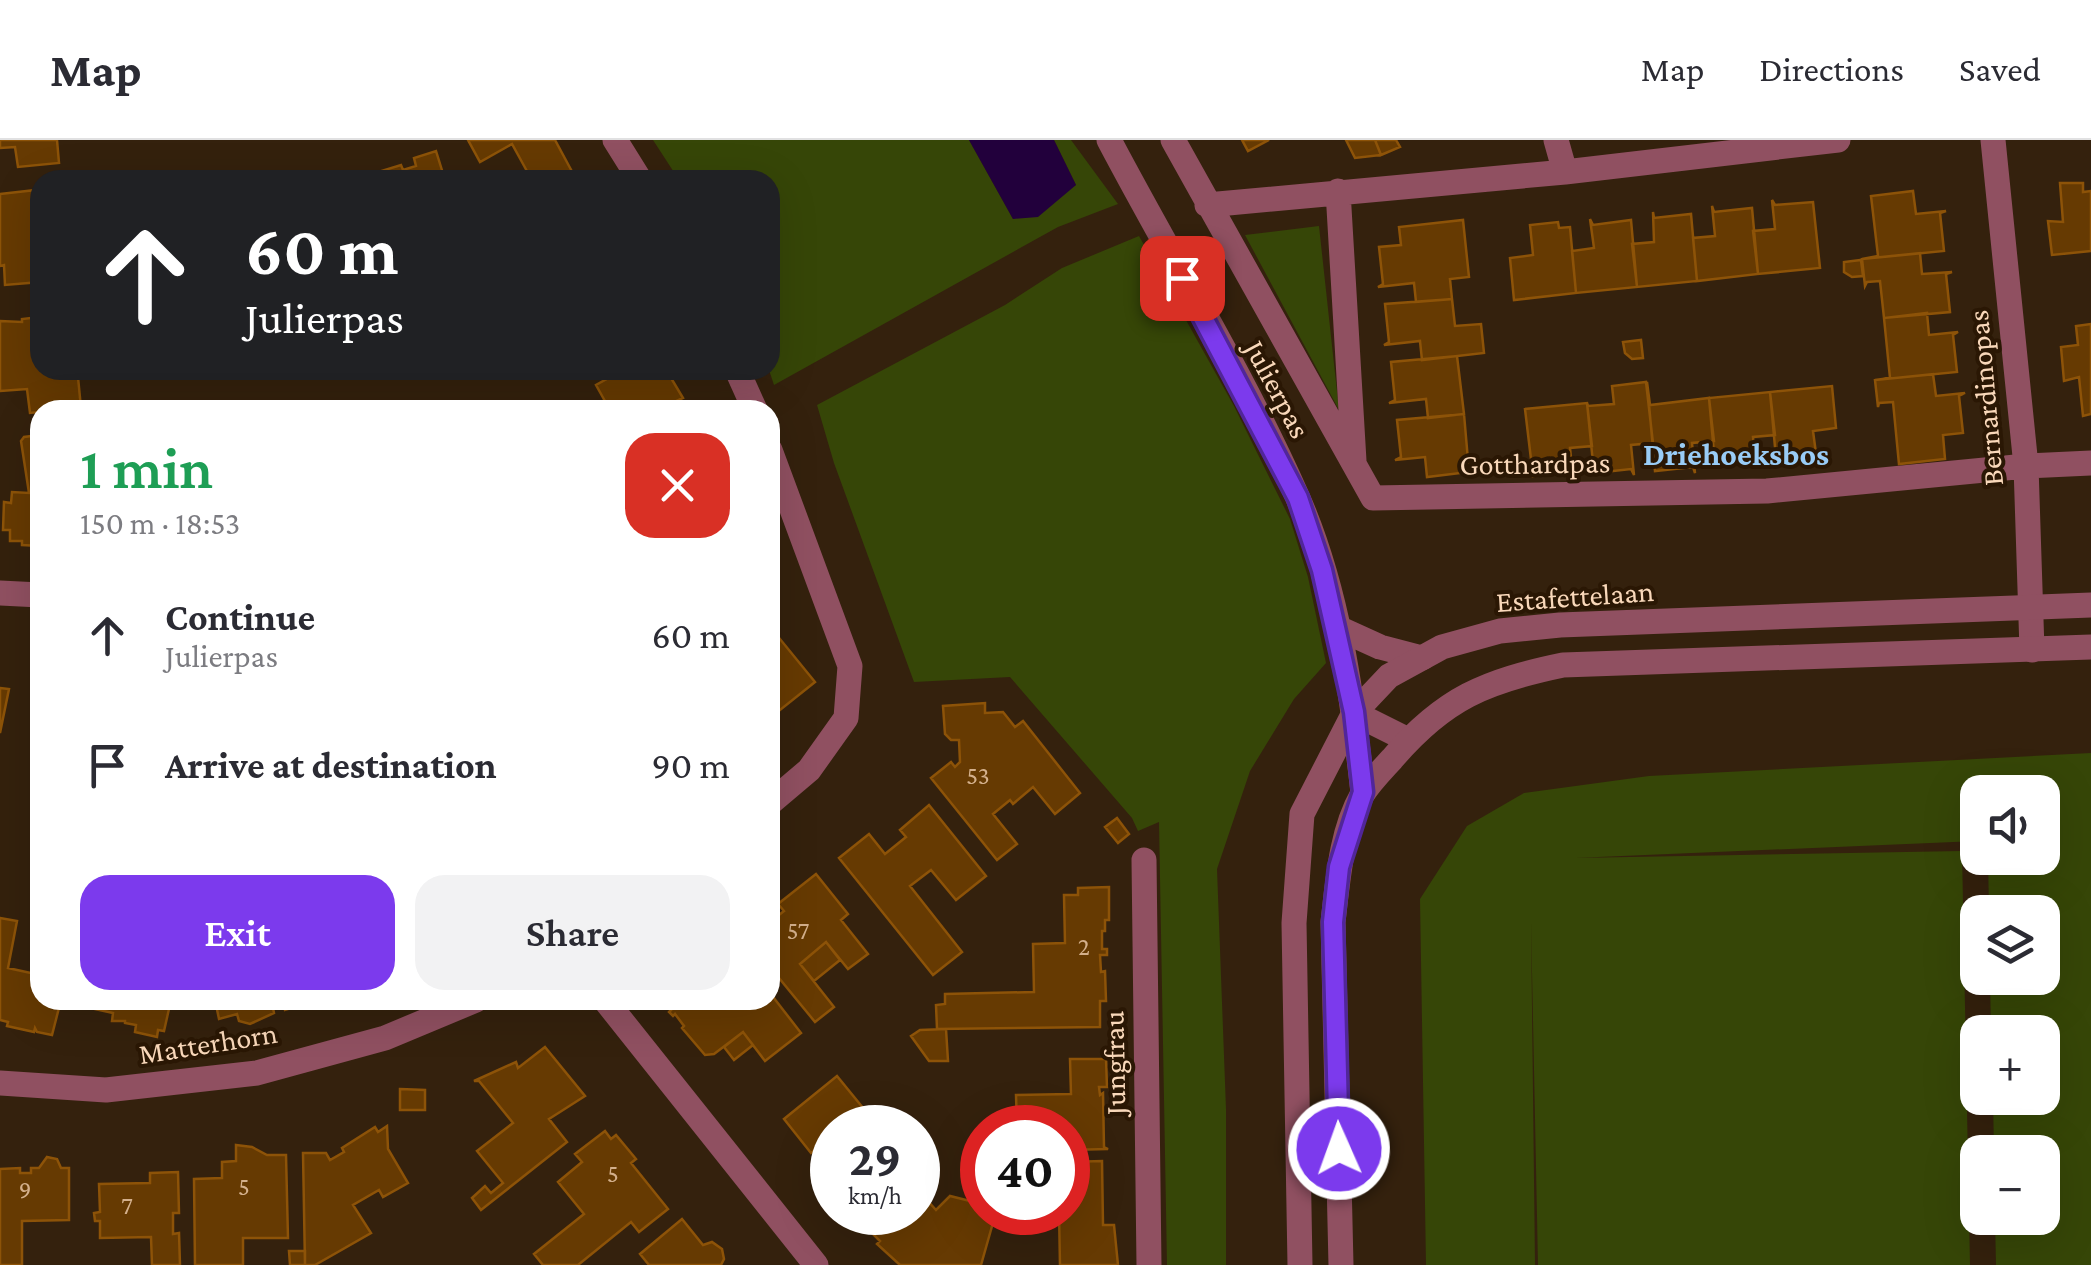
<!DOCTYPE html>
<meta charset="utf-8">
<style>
body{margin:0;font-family:"Crimson Pro",serif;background:#f2f2f3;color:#2b2b33;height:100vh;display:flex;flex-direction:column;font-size:38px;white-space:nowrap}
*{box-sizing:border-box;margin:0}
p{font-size:32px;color:#7c7c81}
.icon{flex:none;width:55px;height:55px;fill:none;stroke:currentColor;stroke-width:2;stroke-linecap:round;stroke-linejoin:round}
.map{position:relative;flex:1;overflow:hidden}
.drawer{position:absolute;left:30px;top:260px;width:750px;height:610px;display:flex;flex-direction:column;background:#fff;border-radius:30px;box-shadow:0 10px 40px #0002}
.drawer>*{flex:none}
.hud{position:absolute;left:30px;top:30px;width:750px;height:210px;border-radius:30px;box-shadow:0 10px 40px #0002;background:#202124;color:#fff;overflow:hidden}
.tools{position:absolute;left:1960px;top:635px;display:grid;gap:20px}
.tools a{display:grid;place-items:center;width:100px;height:100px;border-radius:20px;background:#fff;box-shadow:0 10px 40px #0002;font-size:50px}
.speed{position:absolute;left:810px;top:965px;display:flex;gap:20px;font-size:50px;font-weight:700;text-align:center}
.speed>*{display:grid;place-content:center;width:130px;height:130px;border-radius:50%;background:#fff;box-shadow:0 10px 40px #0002;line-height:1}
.speed small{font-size:25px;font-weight:400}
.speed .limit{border:15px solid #d22;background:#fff;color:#111}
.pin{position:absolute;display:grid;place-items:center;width:85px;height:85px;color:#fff;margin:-42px;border-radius:20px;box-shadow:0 5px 15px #0006}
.me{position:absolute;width:110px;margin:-55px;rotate:358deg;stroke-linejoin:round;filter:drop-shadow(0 0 8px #0008)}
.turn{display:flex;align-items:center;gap:35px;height:210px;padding:0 50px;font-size:45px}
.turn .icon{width:130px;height:130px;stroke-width:2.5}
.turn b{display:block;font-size:70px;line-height:85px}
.round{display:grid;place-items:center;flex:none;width:105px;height:105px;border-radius:30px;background:#f2f2f3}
.head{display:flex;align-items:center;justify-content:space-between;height:170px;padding:0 50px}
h1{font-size:60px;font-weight:600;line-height:75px;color:#1e9e55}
.cta{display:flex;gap:20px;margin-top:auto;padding:20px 50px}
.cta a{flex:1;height:115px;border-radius:30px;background:#7c3aed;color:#fff;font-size:40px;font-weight:600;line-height:115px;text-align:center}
.cta a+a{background:#f2f2f3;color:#2b2b33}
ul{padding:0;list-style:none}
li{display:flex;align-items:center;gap:30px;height:130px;padding:0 50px}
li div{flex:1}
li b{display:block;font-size:38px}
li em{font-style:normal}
header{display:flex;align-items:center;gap:60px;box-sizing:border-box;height:140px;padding:0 50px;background:#fff;border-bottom:2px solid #e1e1e2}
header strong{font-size:48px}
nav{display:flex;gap:55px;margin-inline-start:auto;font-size:35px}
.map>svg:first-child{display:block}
.green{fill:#364607}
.water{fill:#22003c}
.building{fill:#663a02;stroke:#8d5308;stroke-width:2.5}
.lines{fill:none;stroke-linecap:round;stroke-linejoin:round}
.service{stroke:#905061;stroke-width:25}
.minor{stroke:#905061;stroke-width:25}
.tertiary{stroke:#905061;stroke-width:25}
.route-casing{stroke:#51269a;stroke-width:25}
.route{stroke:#7c3aed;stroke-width:18}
.labels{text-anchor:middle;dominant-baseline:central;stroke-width:8;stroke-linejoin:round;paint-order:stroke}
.number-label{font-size:25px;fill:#d4b08c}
.street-label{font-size:30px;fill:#f9d8ba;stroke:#2a1704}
.neighbourhood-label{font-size:32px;font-weight:bold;fill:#99ccf6;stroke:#2a1704}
</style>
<header>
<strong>Map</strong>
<nav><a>Map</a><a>Directions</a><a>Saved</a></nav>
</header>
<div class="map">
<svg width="2091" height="1125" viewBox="0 0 2091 1125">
<rect width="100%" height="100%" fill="#34210d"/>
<path class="green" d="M653,0h316l44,79 63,-34 -22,-45h17l47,64 -60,23 -284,158 -5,-15 1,-190h-91z
M1319,86l20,184 -94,-175z
M1139,96l95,170 56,113 18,58 18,86 -32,36 -44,72 -33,98 9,240v156h-59l-8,-443 -21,9 -6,-13 -122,-141 -96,5 -80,-219 -17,-58 188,-100 57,-37z
M2091,613v512h-95l-1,-47h47v-66h-48l-1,-54h49v-66h-51l-1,-54h52v-66h-53l-1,-54h54v-66h-64l-1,49 -402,17 387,-7 8,414h-432l-7,-343 4,343h-109l-6,-366 47,-73 57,-33 125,-17z"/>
<path class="water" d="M969,0h85l22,45 -38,32 -25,2z"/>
<path class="building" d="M0,0h57l2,23 -41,4 -3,-20 -15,1z
M468,0h87l21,39 -50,1 -3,-5 5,-2 -16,-29 -32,18z
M1242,0h27l-21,11z
M1346,0h29l6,15 -26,3z
M1375,0h21l4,7 -19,8z
M436,11l9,29h-76l-1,-5 33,-10 2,5 13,-4 -2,-8z
M2060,43h23v9l8,-1v60l-39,4 -4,-34 15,1z
M36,50l4,92 -35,3 -1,-20 -4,1v-72z
M1913,51l3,23 30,-3 -6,2 4,38 -82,8 16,-3 -7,-60z
M1772,60l3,5 38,-3 7,66 -62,6 -5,-43 22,-2z
M1712,66l2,6 38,-4 6,66 -61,7 -4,-43 22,-2z
M1653,72l1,6 37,-4 6,67 -60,6 -5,-43 22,-2z
M1590,79l3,6 38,-5 6,67 -61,6 -4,-42 22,-3z
M1463,80l6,57 -19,2 2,20 -36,3 -2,-19 -36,4 5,-3 -4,-37 22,-2 -2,-18z
M1558,82l1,6 11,-1 6,66 -62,7 -4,-42 23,-3 -3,-30z
M1920,113l2,21 30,-2 -6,2 4,38 -66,6 -4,-37 -13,1 -2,4 -3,-27z
M1861,120l2,16 -11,1 -8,-5v-10z
M1452,159l3,27 26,-2 3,29 -62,7 -2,-19 -36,4 5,-3 -4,-38z
M1927,173l2,22 29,-3 -5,3 4,37 -82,8 15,-2 -6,-60z
M40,177v53h40l1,6 -3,1 3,31 -51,5 -3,-24 -27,2v-70l22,1v-3z
M2091,184v90l-8,2 -4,-39 -15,4 -3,-34 17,-2 -2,-19z
M1641,200l2,18 -11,1 -7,-6 -2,-11z
M1457,216l7,58 -36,4 -2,-19 -37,4 6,-3 -4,-38z
M623,230h52l2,5 -6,3 12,20 -9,4 4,8h-68l-14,-25z
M1933,234l3,22 29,-3 -6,3 4,37 -20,2 2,24 -46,5 -6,-62 -14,1 -1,4 -3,-27z
M1646,242l7,61 -22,2 3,30 -3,-6 -37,4 -7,-70 1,3 26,-2 -2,-18z
M1647,242l3,23 59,-7 5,43 -22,2 3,30 -2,-6 -38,4z
M1832,246l4,42 -23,3 4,30 -4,-7 -37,4 -6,-66z
M1770,252l5,43 -22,2 3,29 -3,-5 -38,3 -6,-66z
M1587,263l5,43 -22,2 3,29 -3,-5 -37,4 -8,-67z
M1464,274l5,58 -42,5 -2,-20 -30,3 6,-3 -4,-37z
M40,295v111l-18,-1v-4h-12v-11h-7l1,-28 7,1 1,-11 17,1 -8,-52 3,-4z
M770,492l8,9 2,-2 35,43 -45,36z
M0,548l9,1 -9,44z
M985,563v10l18,-1 12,15 8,-6 57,72 -25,21 -22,-27 -20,17 -3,-4 -17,14 24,30 -20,16 -66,-82 20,-16 4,5 5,-5 -1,-22h-8l-6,-6 -2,-28z
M929,665l57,71 -30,24 -25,-30 -21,16 52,66 -29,23 -94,-117 30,-24 16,20 21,-17 -6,-7z
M1117,678l12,16 -11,9 -13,-16z
M816,734l32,40 -7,6 27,34 -20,15 -22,-27 -26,22 34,43 -19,15 -45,-55v-26l7,-5 -7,-14 14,-11 -6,-7z
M1109,747v33h-4v11h-3v18h5v6h-7l1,17 4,-1 1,30h-6v26l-163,2 -1,-24 9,-1v-10l89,-2 -1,-48 32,-1 -1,-48h14v-7z
M0,778l17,3 -9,47 32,7v25h21l-9,35 -15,-3 -2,-4 -1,4 -27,-6 1,-4 -8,-2z
M826,802l14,18 -26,21 -14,-17z
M770,853l31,40 -36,28 -22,-29 -29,22 -9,1 -23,-27 2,-2 -9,-12 -2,2 -4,-4 2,-2 -7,-10h106z
M88,860h83l-7,31 -6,-1 -1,7 -22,-5 1,-7 -11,-2v-2h-13l1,-8 -27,-6z
M215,860h101l-10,4 -12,-1 1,4 -10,3 -1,-5 -11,3 1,5 -24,11 -11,-3 -2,-7 -18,5z
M946,889l2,32h-19l-18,-25 9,-6z
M743,892l10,13 -19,15 -10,-13z
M545,907l40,49 -36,23 18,23 -86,68 -9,-12 13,-12 6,7 12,-10 -26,-32 36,-28 -34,-42h-5l42,-19 2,6z
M1070,919h36l1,28h-8l1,8 3,-2 1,54 4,2 -40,1v-22h-51l-1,-33 55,-1z
M837,936l35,43 -3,3 5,6h-42v63l-15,-19 6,-5 -4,-4 5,-4 -8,-10 -5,4 -27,-34z
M400,949l25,1v20h-25z
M387,986l1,23 20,34 -25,14 -4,-7 -26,15 18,28 -56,32h-10l-2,-112h23l4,7 14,-8 -2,-4 33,-21 3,5z
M605,991l6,8 5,-4 20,24 -5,4 37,46 -29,23 -8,-10 -53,43h-35l-9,-11 50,-40 -26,-32 24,-20 -7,-8z
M236,1005l16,2 15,8h19l2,83h-45v27h-48l-1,-86 28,-1v-16l14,-1z
M47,1017l10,2 4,9h8v52l-47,1v44h-22v-96l20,-1v5h11v-5h8z
M1102,1021l1,64h11l4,40h-58l-1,-53h9v-50z
M178,1032l1,41h-6v21l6,-1 1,32h-28l-1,-28 -51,1v-17h-5l-1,-8 6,-1 -1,-28 51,-1v-10z
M975,1043l7,2v27h14l-15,53h-81l-23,-21 3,-3 -18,-18 11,-11h45v-14l5,6 4,-4 9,10 14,-14 20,5z
M682,1079l21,26 9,-3 10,7 2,10 -3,6h-72l-9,-11z
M289,1111h16v14h-15z"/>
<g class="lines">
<path class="service" d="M1109,0c62,118 134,234 188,356 41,92 55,198 66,297
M1336,487l44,20 42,11
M1354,573l54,27"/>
<path class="minor" d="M615,0l25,40
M1173,0l200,358 394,-7 259,-25 65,-3
M1556,0l9,32
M1993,0l33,326 6,184
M1338,51l16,270
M1207,65l358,-33 273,-32
M737,230l18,40
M770,310l80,216 -4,52 -37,52 -39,33
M0,453l40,2
M1144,720l5,405
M605,860l211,265
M0,943l106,7 151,-17 128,-35 91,-38"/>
<path class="tertiary" d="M1300,1125l-6,-342 8,-109 52,-101 35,-37 53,-29 58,-16 60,-6 531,-20
M1341,1125l-8,-343c5,-42 8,-90 29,-127 8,-13 20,-25 30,-36 52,-61 94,-78 171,-94l528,-18"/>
</g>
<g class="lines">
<defs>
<path id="route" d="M1182,138l116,220 24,72 32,142 9,80 -24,75 -6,55 6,227"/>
</defs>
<use href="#route" class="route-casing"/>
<use href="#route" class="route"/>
</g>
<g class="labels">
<g class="number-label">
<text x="978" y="635">53</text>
<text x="798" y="790">57</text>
<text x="1084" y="806">2</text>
<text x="613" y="1033">5</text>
<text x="244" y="1046">5</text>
<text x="25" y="1049">9</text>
<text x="127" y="1065">7</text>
</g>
<g class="street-label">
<text transform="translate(1278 249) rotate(62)">Julierpas</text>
<text transform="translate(1985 258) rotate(-95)">Bernardinopas</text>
<text transform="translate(1535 323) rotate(-1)">Gotthardpas</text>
<text transform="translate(1575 456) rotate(-4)">Estafettelaan</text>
<text transform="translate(208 903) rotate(-9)">Matterhorn</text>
<text transform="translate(1114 923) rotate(-91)">Jungfrau</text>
</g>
<g class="neighbourhood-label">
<text x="1736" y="314">Driehoeksbos</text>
</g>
</g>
</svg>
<div class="tools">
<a><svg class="icon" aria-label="sound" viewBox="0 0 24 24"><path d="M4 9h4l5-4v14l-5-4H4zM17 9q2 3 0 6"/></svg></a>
<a><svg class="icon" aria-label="layers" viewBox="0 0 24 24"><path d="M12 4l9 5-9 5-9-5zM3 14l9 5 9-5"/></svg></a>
<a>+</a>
<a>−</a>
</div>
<div class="speed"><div>29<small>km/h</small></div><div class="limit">40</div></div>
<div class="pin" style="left:1182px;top:138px;background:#d93025"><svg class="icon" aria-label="arrive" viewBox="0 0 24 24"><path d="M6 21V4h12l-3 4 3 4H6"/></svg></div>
<svg class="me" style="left:1339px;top:1009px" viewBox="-20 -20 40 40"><circle r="17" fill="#7c3aed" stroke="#fff" stroke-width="3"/><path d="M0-11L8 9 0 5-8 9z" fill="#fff"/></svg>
<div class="hud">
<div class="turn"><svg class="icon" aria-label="ahead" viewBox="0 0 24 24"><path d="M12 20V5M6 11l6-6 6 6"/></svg><div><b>60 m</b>Julierpas</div></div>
</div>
<section class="drawer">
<div class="head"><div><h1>1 min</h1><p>150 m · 18:53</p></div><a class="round" style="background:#d93025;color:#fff"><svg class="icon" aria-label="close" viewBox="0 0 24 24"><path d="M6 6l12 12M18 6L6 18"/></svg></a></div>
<ul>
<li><svg class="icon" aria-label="ahead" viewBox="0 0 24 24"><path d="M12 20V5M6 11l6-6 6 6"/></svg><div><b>Continue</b><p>Julierpas</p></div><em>60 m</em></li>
<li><svg class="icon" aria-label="arrive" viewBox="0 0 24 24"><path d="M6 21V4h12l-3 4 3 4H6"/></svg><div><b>Arrive at destination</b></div><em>90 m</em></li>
</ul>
<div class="cta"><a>Exit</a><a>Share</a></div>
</section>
</div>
